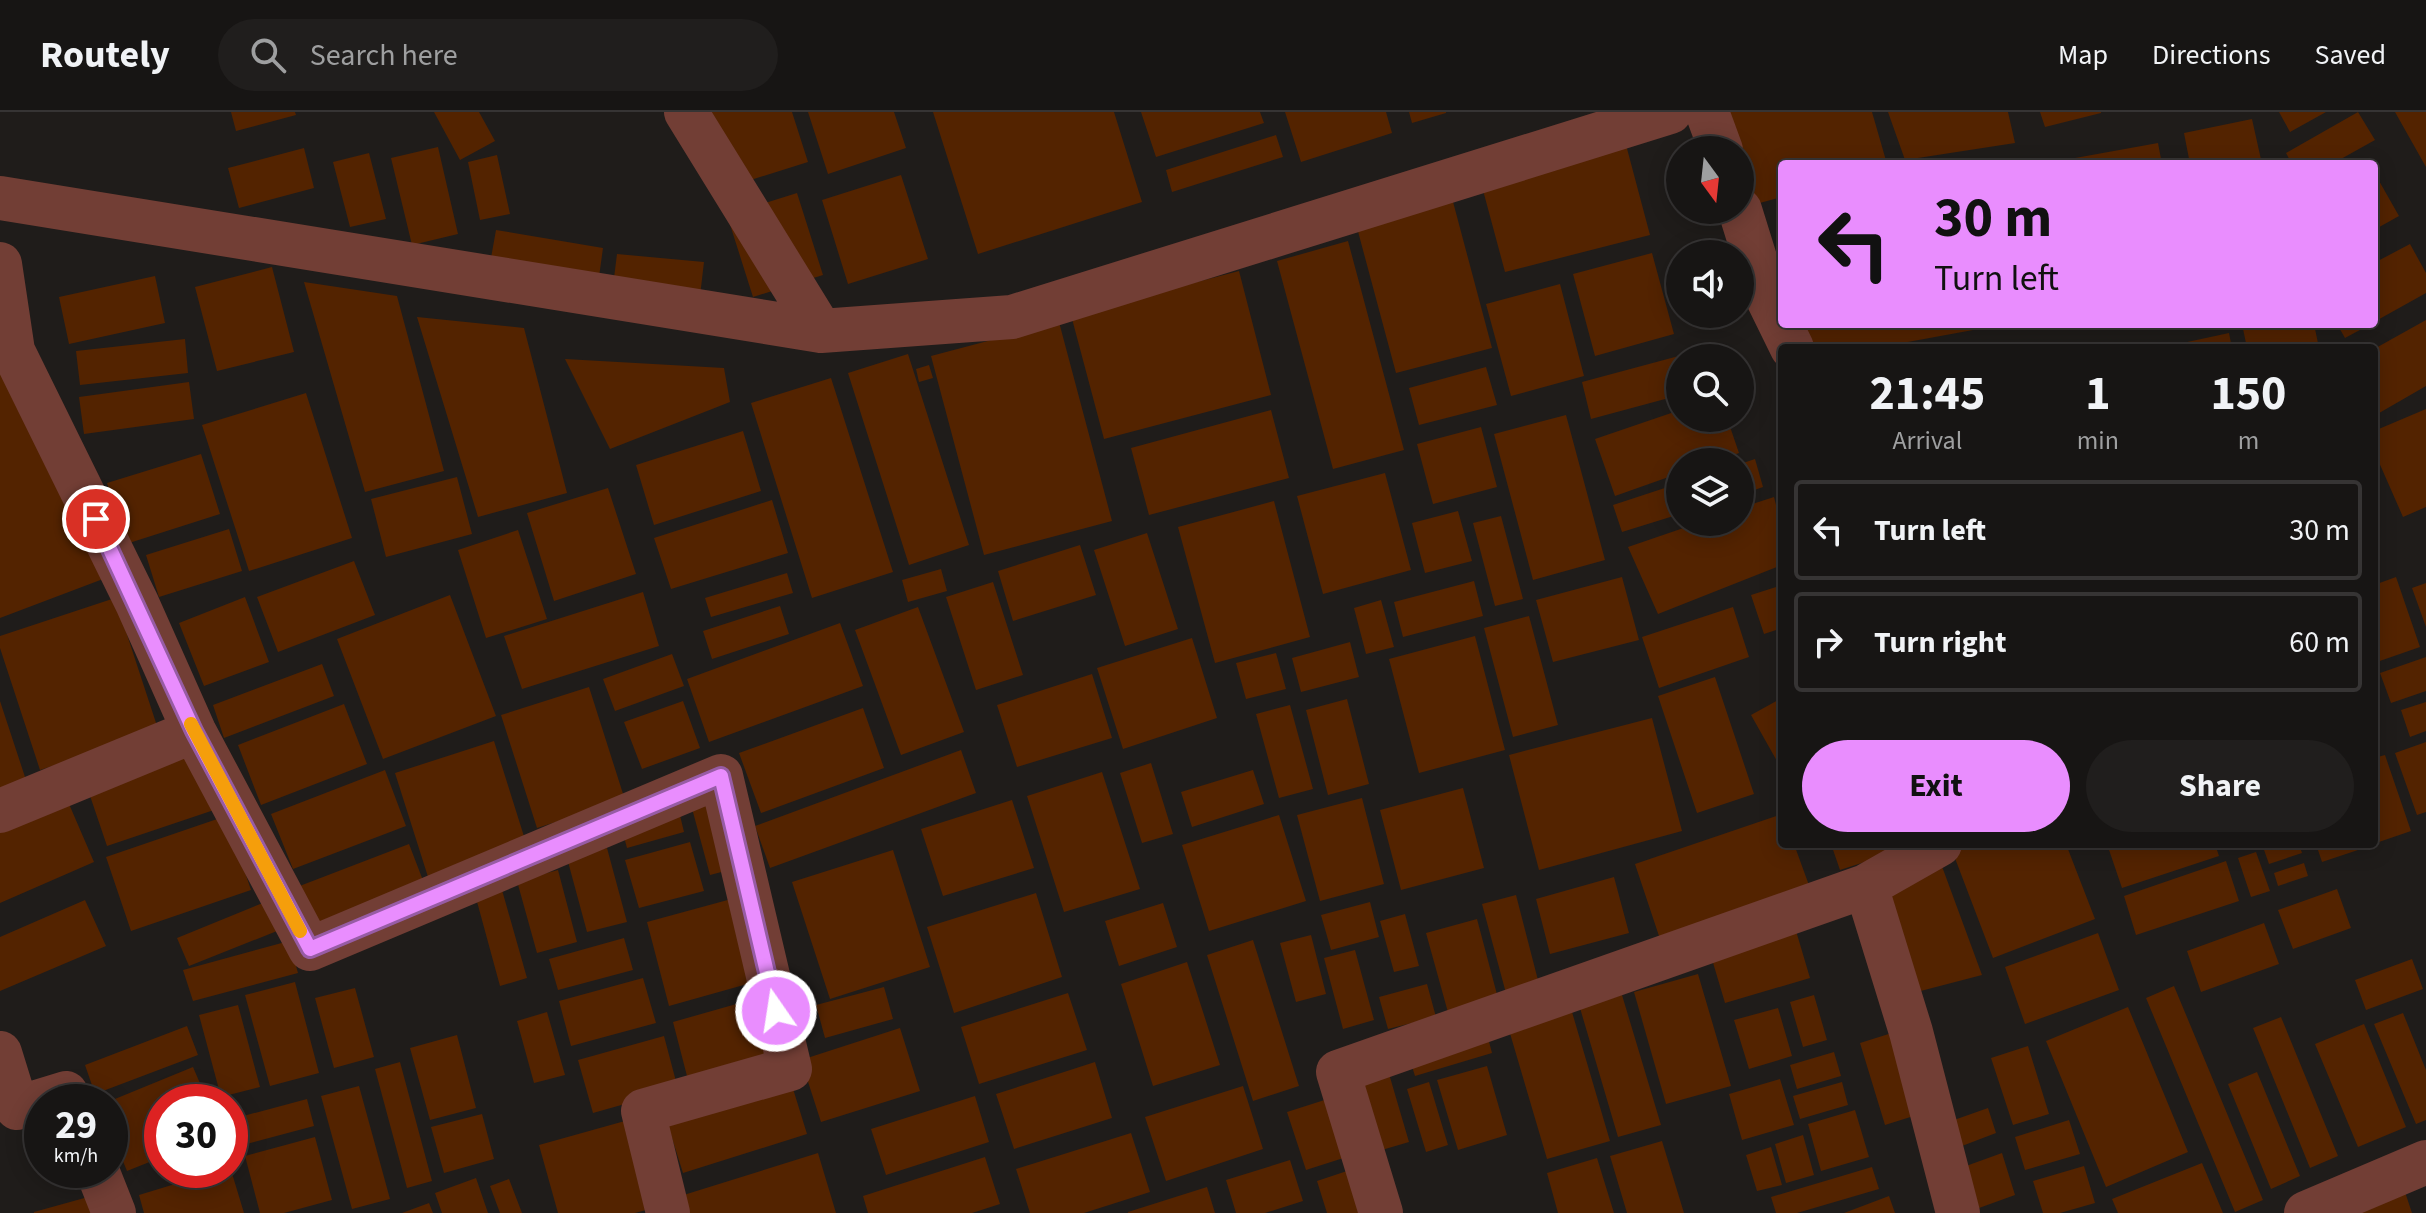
<!DOCTYPE html>
<style>
body{margin:0;font-family:"Source Sans 3",sans-serif;background:#201e1d;color:#f1f3f6;height:100vh;display:flex;flex-direction:column;font-size:30px;white-space:nowrap}
*{box-sizing:border-box;margin:0}
p{font-size:26px;color:#9e9fa0}
.icon{flex:none;width:44px;height:44px;fill:none;stroke:currentColor;stroke-width:2;stroke-linecap:round;stroke-linejoin:round}
.map{position:relative;flex:1;overflow:hidden}
.side{position:absolute;left:1778px;top:232px;width:600px;height:504px;display:flex;flex-direction:column;background:#171514;border-radius:8px;box-shadow:0 4px 20px #0003,0 0 0 2px #363434}
.side>*{flex:none}
.hud{position:absolute;left:1778px;top:48px;width:600px;height:168px;border-radius:8px;box-shadow:0 4px 20px #0003,0 0 0 2px #363434;background:#e98dfe;color:#111;overflow:hidden}
.needle{width:52px;rotate:165deg}
.buttons{position:absolute;left:1666px;top:24px;display:grid;gap:16px}
.buttons a{display:grid;place-items:center;width:88px;height:88px;border-radius:50%;background:#171514;box-shadow:0 4px 20px #0003,0 0 0 2px #363434;font-size:40px}
.speed{position:absolute;left:24px;top:972px;display:flex;gap:16px;font-size:40px;font-weight:700;text-align:center}
.speed>*{display:grid;place-content:center;width:104px;height:104px;border-radius:50%;background:#171514;box-shadow:0 4px 20px #0003,0 0 0 2px #363434;line-height:1}
.speed small{font-size:20px;font-weight:400}
.speed .limit{border:12px solid #d22;background:#fff;color:#111}
.pin{position:absolute;display:grid;place-items:center;width:68px;height:68px;color:#fff;margin:-34px;border:4px solid #fff;border-radius:50%;box-shadow:0 2px 8px #0007}
.me{position:absolute;width:88px;margin:-44px;rotate:347deg;stroke-linejoin:round;filter:drop-shadow(0 0 6px #0008)}
.turn{display:flex;align-items:center;gap:28px;height:168px;padding:0 24px;font-size:36px}
.turn .icon{width:104px;height:104px;stroke-width:2.5}
.turn b{display:block;font-size:56px;line-height:68px}
.eta{display:flex;justify-content:space-evenly;align-items:center;height:136px;text-align:center}
.eta b{font-size:48px;font-weight:700;line-height:56px}
.action{display:flex;gap:16px;margin-top:auto;padding:16px 24px}
.action a{flex:1;height:92px;border-radius:48px;background:#e98dfe;color:#111;font-size:32px;font-weight:700;line-height:92px;text-align:center}
.action a+a{background:#201e1d;color:#f1f3f6}
ul{padding:0;list-style:none}
li{display:flex;align-items:center;gap:24px;height:100px;margin:0 16px 12px;padding:0 8px;border:4px solid #363434;border-radius:8px}
li div{flex:1}
li b{display:block;font-size:30px}
li em{font-style:normal}
header{display:flex;align-items:center;gap:48px;box-sizing:border-box;height:112px;padding:0 40px;background:#171514;border-bottom:2px solid #363434}
header strong{font-size:38px}
nav{display:flex;gap:44px;margin-inline-start:auto;font-size:28px}
.search{width:560px;height:72px;background:#201e1d;display:flex;align-items:center;gap:20px;box-sizing:border-box;padding:0 28px;border-radius:44px;color:#9e9fa0;font-size:30px}
.map>svg:first-child{display:block}
.building{fill:#532300}
.lines{fill:none;stroke-linecap:round;stroke-linejoin:round}
.minor{stroke:#723e35;stroke-width:44}
.route-casing{stroke:#975ca5;stroke-width:20}
.route{stroke:#e98dfe;stroke-width:14}
.slow{stroke:#f59e0b;stroke-width:14}
</style>
<header>
<strong>Routely</strong>
<div class="search"><svg class="icon" aria-label="search" viewBox="0 0 24 24"><circle cx="10" cy="10" r="6"/><path d="M15 15l6 6"/></svg>Search here</div>
<nav><a>Map</a><a>Directions</a><a>Saved</a></nav>
</header>
<div class="map">
<svg width="2426" height="1101" viewBox="0 0 2426 1101">
<rect width="100%" height="100%" fill="#1f1c1a"/>
<path class="building" d="M231,0h64l1,3 -60,16z
M434,0h45l16,29 -35,19z
M704,0h88l16,50 -92,29z
M808,0h86l12,36 -78,26z
M933,0h181l28,90 -164,52z
M1141,0h119l4,11 -108,34z
M1285,0h101l6,21 -91,29z
M1409,0h37v1l-34,10z
M1729,0h143l15,52h-105v33l-26,7z
M1888,0h120l7,31 -110,17z
M2040,0h61v1l-56,14z
M2279,0h47l-36,20z
M2358,0l17,28 -43,24h-40l-6,-11z
M2395,0h31v55z
M2252,7l10,45h-72l-6,-31z
M1276,23l7,22 -111,35 -6,-22z
M1625,29l25,94 -145,37 -25,-93z
M2158,31l4,21h-109v-2z
M438,35l20,87 -46,11 -21,-87z
M304,36l10,40 -75,20 -11,-40z
M369,41l17,66 -36,8 -17,-65z
M497,43l13,59 -30,6 -12,-58z
M2374,60l25,44 -25,14z
M901,63l27,84 -80,25 -26,-84z
M797,81l26,82 -70,22 -26,-82z
M1452,86l40,150 -96,25 -40,-149z
M496,118l107,18 -4,29 -108,-19z
M1348,129l56,209 -71,19 -56,-208z
M2410,132l16,29v20l-52,29v-59z
M1652,141l22,81 -79,22 -22,-82z
M617,142l87,8 -4,34 -87,-10z
M272,155l22,85 -77,19 -22,-84z
M1239,159l32,124 -167,44 -33,-124z
M155,164l10,47 -96,21 -10,-47z
M304,170l93,14 47,175 -79,21z
M1560,172l24,92 -73,20 -25,-92z
M417,205l107,11 43,165 -89,24z
M2426,208v66l-52,30v-67z
M1059,210l53,199 -128,34 -53,-199z
M1799,212h196v2l-120,22h-72z
M2242,212h72l5,24h-72z
M2337,212h34l-26,14z
M2229,221l3,15h-68v-1z
M185,227l3,34 -108,12 -4,-34z
M1701,238l2,8h-23v37l-89,24 -9,-37z
M908,242l61,191 -60,20 -61,-192z
M565,247l159,9 6,34 -120,47z
M0,250l111,214 -111,42z
M929,253l4,13 -14,4 -3,-13z
M1486,255l11,38 -78,20 -10,-37z
M831,266l62,194 -81,26 -61,-195z
M189,270l5,37 -110,15 -5,-37z
M306,281l46,145 -103,33 -47,-146z
M2426,297v98l-23,10 -29,-66v-20z
M1271,298l18,68 -140,37 -18,-67z
M1680,298v8h47l12,35 -26,9h-33v11l-65,23 -20,-57z
M1566,303l39,145 -72,20 -39,-146z
M1481,315l16,60 -64,17 -16,-60z
M743,319l18,60 -107,34 -18,-60z
M201,342l19,60 -94,30 -19,-61z
M1755,347l8,28 -23,8v-31z
M1385,361l26,97 -88,24 -26,-98z
M457,365l15,57 -86,23 -15,-58z
M1680,371v31l-58,18 -9,-27z
M608,376l28,86 -82,27 -27,-88z
M1774,385l8,31v37l-124,49 -30,-67 73,-25h39v-14z
M772,388l16,53 -117,36 -17,-51z
M1274,389l36,136 -95,26 -37,-136z
M1458,399l14,50 -47,12 -13,-50z
M1501,404l22,83 -28,7 -22,-83z
M229,417l13,42 -83,26 -13,-42z
M518,418l29,89 -61,19 -28,-88z
M1147,421l31,96 -53,17 -31,-96z
M1080,433l16,50 -83,26 -15,-50z
M354,449l21,54 -97,37 -21,-55z
M941,457l6,22 -39,11 -6,-22z
M787,461l6,20 -82,24 -6,-19z
M1622,465l17,63 -86,22 -17,-62z
M2396,465l24,70 -46,16v-78z
M1474,469l9,35 -80,21 -9,-35z
M993,470l30,93 -47,15 -30,-93z
M2426,471v44l-14,-39z
M1782,473v43l-18,6 -13,-39z
M643,480l16,54 -137,43 -18,-53z
M450,483l46,121 -113,43 -46,-120z
M245,485l24,65 -65,24 -25,-63z
M115,486l44,134 -119,38 -40,-122v-12z
M1381,488l13,47 -28,7 -12,-46z
M780,494l9,28 -77,25 -9,-28z
M918,495l46,125 -63,23 -46,-125z
M1733,495l16,50 -90,31 -17,-51z
M1529,504l29,109 -45,12 -29,-109z
M840,511l23,63 -154,56 -22,-63z
M1475,524l30,114 -86,23 -30,-114z
M1192,526l25,80 -94,31 -26,-81z
M1350,530l9,35 -58,15 -9,-34z
M1276,541l10,36 -40,10 -10,-36z
M672,542l12,32 -69,25 -12,-32z
M2426,545v34l-35,12 -11,-30z
M322,552l12,32 -110,42 -11,-33z
M1092,562l20,64 -95,29 -20,-62z
M1715,565l39,117 -57,19 -39,-117z
M589,575l36,113 -88,28 -36,-113z
M1782,586v72l-31,-55z
M1347,587l22,85 -41,11 -22,-85z
M0,589l26,79 -26,8z
M683,589l17,47 -58,21 -18,-47z
M2426,590v29l-16,6 -9,-27z
M344,592l23,60 -106,41 -23,-60z
M1290,593l23,84 -34,9 -23,-84z
M863,596l21,60 -123,45 -22,-60z
M1652,606l30,113 -143,39 -30,-115z
M494,629l34,108 -99,31 -34,-107z
M191,630l23,68 -107,36 -23,-68z
M2426,630v70l-9,3 -22,-62z
M961,638l15,43 -206,75 -15,-42z
M2385,643l26,76 -35,12 -2,-85z
M1151,651l22,71 -31,9 -22,-70z
M385,658l21,56 -113,43 -22,-55z
M1253,658l11,34 -72,23 -11,-35z
M1102,660l38,117 -76,23 -37,-116z
M1463,676l21,80 -83,22 -21,-80z
M714,683l19,74 -23,6 -20,-74z
M66,685l28,65 -94,41v-78z
M1362,686l22,86 -64,17 -23,-86z
M1012,688l22,68 -91,28 -22,-67z
M678,695l6,25 -57,16 -7,-26z
M1782,702v30h12l16,44 -150,51 -25,-75z
M1279,703l27,86 -97,30 -27,-86z
M226,704l25,74 -120,41 -25,-74z
M690,730l14,49 -65,17 -14,-48z
M409,732l20,52 -113,44 -19,-53z
M1831,732h86v1l-77,25z
M1975,732h91l29,75 -102,39 -40,-105z
M2107,732h108l4,12 -97,32z
M2274,732h25l3,9 -33,11 -6,-17z
M2316,732h57v1l-51,17z
M607,736l20,74 -40,10 -20,-74z
M893,738l37,117 -100,32 -38,-117z
M2256,740l14,39 -19,6 -13,-39z
M1940,749l42,114 -69,18 -33,-102z
M2226,749l13,40 -103,34 -12,-39z
M2304,751l4,13 -30,10 -4,-13z
M558,758l19,72 -40,11 -20,-72z
M1614,765l15,56 -79,21 -14,-55z
M2337,777l14,39 -58,21 -15,-39z
M502,778l25,88 -27,8 -24,-88z
M1036,781l26,84 -108,36 -27,-86z
M1516,783l24,93 -33,9 -25,-93z
M735,786l23,83 -89,25 -22,-84z
M85,788l21,46 -106,45v-54z
M270,788l12,29 -93,37 -12,-28z
M1370,790l9,35 -48,13 -10,-35z
M1163,791l14,44 -58,19 -14,-45z
M1405,802l14,52 -25,6 -14,-51z
M1791,802l19,64 -85,25 -19,-64z
M1477,807l22,83 -50,14 -23,-83z
M2264,811l15,41 -78,28 -14,-41z
M2098,821l21,57 -94,34 -20,-57z
M1311,823l15,59 -30,8 -16,-59z
M624,826l9,32 -75,20 -9,-31z
M1253,828l46,146 -46,15 -46,-146z
M289,829l9,32 -105,28 -10,-31z
M1355,838l19,70 -31,9 -19,-71z
M2412,847l11,30 -57,21 -11,-30z
M1187,850l33,103 -67,21 -32,-102z
M1698,862l33,112 -65,18 -32,-112z
M643,866l13,45 -85,23 -12,-45z
M295,870l24,91 -49,13 -25,-91z
M1427,872l9,33 -48,12 -9,-32z
M2174,874l89,214 -28,12 -89,-214z
M884,875l9,32 -68,19 -9,-33z
M355,876l19,69 -40,11 -19,-70z
M1068,881l19,57 -108,34 -18,-57z
M1622,883l39,130 -43,12 -38,-129z
M1814,883l13,45 -24,7 -13,-45z
M761,885l15,55 -89,24 -14,-54z
M238,893l22,82 -39,10 -22,-82z
M2128,895l60,145 -82,35 -60,-146z
M1778,896l14,48 -43,13 -15,-49z
M547,900l18,63 -31,8 -17,-62z
M1572,900l38,129 -63,18 -38,-129z
M2403,901l23,57v50l-10,4 -42,-100z
M2281,905l57,139 -28,12 -57,-140z
M2364,912l42,103 -48,20 -43,-103z
M187,914l11,29 -103,39 -10,-29z
M900,916l20,63 -99,31 -20,-62z
M1895,920l25,82 -35,11 -25,-82z
M1487,922l5,19 -77,23 -6,-19z
M457,923l19,73 -46,12 -20,-72z
M664,924l14,53 -85,24 -15,-53z
M2028,934l21,68 -36,11 -22,-67z
M1834,940l7,24 -44,13 -7,-24z
M400,950l32,119 -25,7 -32,-119z
M1095,950l17,56 -98,31 -18,-55z
M1487,954l20,69 -49,15 -21,-70z
M193,955l15,35h-46v55l-35,14 -17,-41v-29z
M1387,955l22,75 -34,10 -22,-75z
M2257,960l43,104 -29,13 -43,-105z
M790,967l17,55 -124,39 -17,-54z
M1780,967l14,46 -52,15 -13,-46z
M1429,970l19,63 -22,7 -19,-63z
M1842,970l6,23 -48,14 -7,-23z
M359,974l31,113 -38,10 -31,-113z
M1243,974l20,63 -97,32 -21,-64z
M975,984l14,46 -103,33 -15,-46z
M1337,984l19,58 -50,16 -19,-58z
M307,987l7,27 -75,20 -7,-27z
M1988,996l8,25 -34,13 -8,-26z
M1855,998l14,47 -48,14 -13,-47z
M482,1002l12,45 -50,14 -13,-46z
M632,1007l25,88 -22,6h-77l-19,-68z
M2069,1008l11,34 -55,16 -10,-33z
M1131,1021l19,59 -66,21h-54l-14,-44z
M1803,1023l11,40 -28,8 -11,-39z
M315,1025l17,63 -48,13h-24l-15,-57z
M1662,1029l22,72h-57l-17,-57z
M1771,1035l11,38 -25,6 -11,-36z
M818,1041l18,60h-157l-5,-15z
M2002,1041l13,42 -36,13 -13,-42z
M985,1045l15,47 -28,9h-104l-5,-17z
M1597,1046l17,55h-56l-11,-40z
M1290,1048l13,41 -38,12h-29l-10,-33z
M2202,1051l21,50h-105l-6,-14z
M2084,1054l11,37 -35,10h-17l-10,-32z
M1872,1055l7,22 -82,24h-21l-5,-16z
M221,1058h10l13,43h-100l-5,-18z
M1350,1058l14,43h-37l-10,-32z
M476,1066l12,35h-46l-7,-20z
M509,1067l13,34h-22l-10,-27z
M2402,1071l10,30h-64z
M1207,1075l8,26h-87v-1z
M1889,1084l6,17h-51z
M88,1085l5,16h-59v-1z
M429,1091l4,10h-31z"/>
<g class="lines">
<path class="minor" d="M686,0l135,219
M1707,0l14,38
M0,86l821,133 191,-14 658,-205
M1740,98l27,87 25,51
M0,152l13,87 124,252 57,128 116,218 411,-173 69,293 -147,42 25,102
M0,699l194,-80
M1866,774l74,-42
M0,941l17,55 49,-15 3,9
M97,1058l17,43
M1381,1101l-43,-141 528,-186 45,146 47,181
M2306,1101l120,-51"/>
</g>
<g class="lines">
<defs>
<path id="route" d="M96,407l98,212 116,218 411,-173 55,235"/>
</defs>
<use href="#route" class="route-casing"/>
<use href="#route" class="route"/>
<path class="slow" d="M191,612l109,207"/>
</g>
</svg>
<div class="buttons">
<a><svg class="needle" viewBox="-14 -14 28 28"><path d="M0-13l5 13h-10z" fill="#e53935"/><path d="M0 13l5-13h-10z" fill="#9e9fa0"/></svg></a>
<a><svg class="icon" aria-label="sound" viewBox="0 0 24 24"><path d="M4 9h4l5-4v14l-5-4H4zM17 9q2 3 0 6"/></svg></a>
<a><svg class="icon" aria-label="search" viewBox="0 0 24 24"><circle cx="10" cy="10" r="6"/><path d="M15 15l6 6"/></svg></a>
<a><svg class="icon" aria-label="layers" viewBox="0 0 24 24"><path d="M12 4l9 5-9 5-9-5zM3 14l9 5 9-5"/></svg></a>
</div>
<div class="speed"><div>29<small>km/h</small></div><div class="limit">30</div></div>
<div class="pin" style="left:96px;top:407px;background:#d93025"><svg class="icon" aria-label="arrive" viewBox="0 0 24 24"><path d="M6 21V4h12l-3 4 3 4H6"/></svg></div>
<svg class="me" style="left:776px;top:899px" viewBox="-20 -20 40 40"><circle r="17" fill="#e98dfe" stroke="#fff" stroke-width="3"/><path d="M0-11L8 9 0 5-8 9z" fill="#fff"/></svg>
<div class="hud">
<div class="turn"><svg class="icon" aria-label="left" viewBox="0 0 24 24"><path d="M17 20v-9H6M10 6l-5 5 5 5"/></svg><div><b>30 m</b>Turn left</div></div>
</div>
<section class="side">
<div class="eta">
<div><b>21:45</b><p>Arrival</p></div>
<div><b>1</b><p>min</p></div>
<div><b>150</b><p>m</p></div>
</div>
<ul>
<li><svg class="icon" aria-label="left" viewBox="0 0 24 24"><path d="M17 20v-9H6M10 6l-5 5 5 5"/></svg><div><b>Turn left</b></div><em>30 m</em></li>
<li><svg class="icon" aria-label="right" viewBox="0 0 24 24"><path d="M7 20v-9h11M14 6l5 5-5 5"/></svg><div><b>Turn right</b></div><em>60 m</em></li>
</ul>
<div class="action"><a>Exit</a><a>Share</a></div>
</section>
</div>
